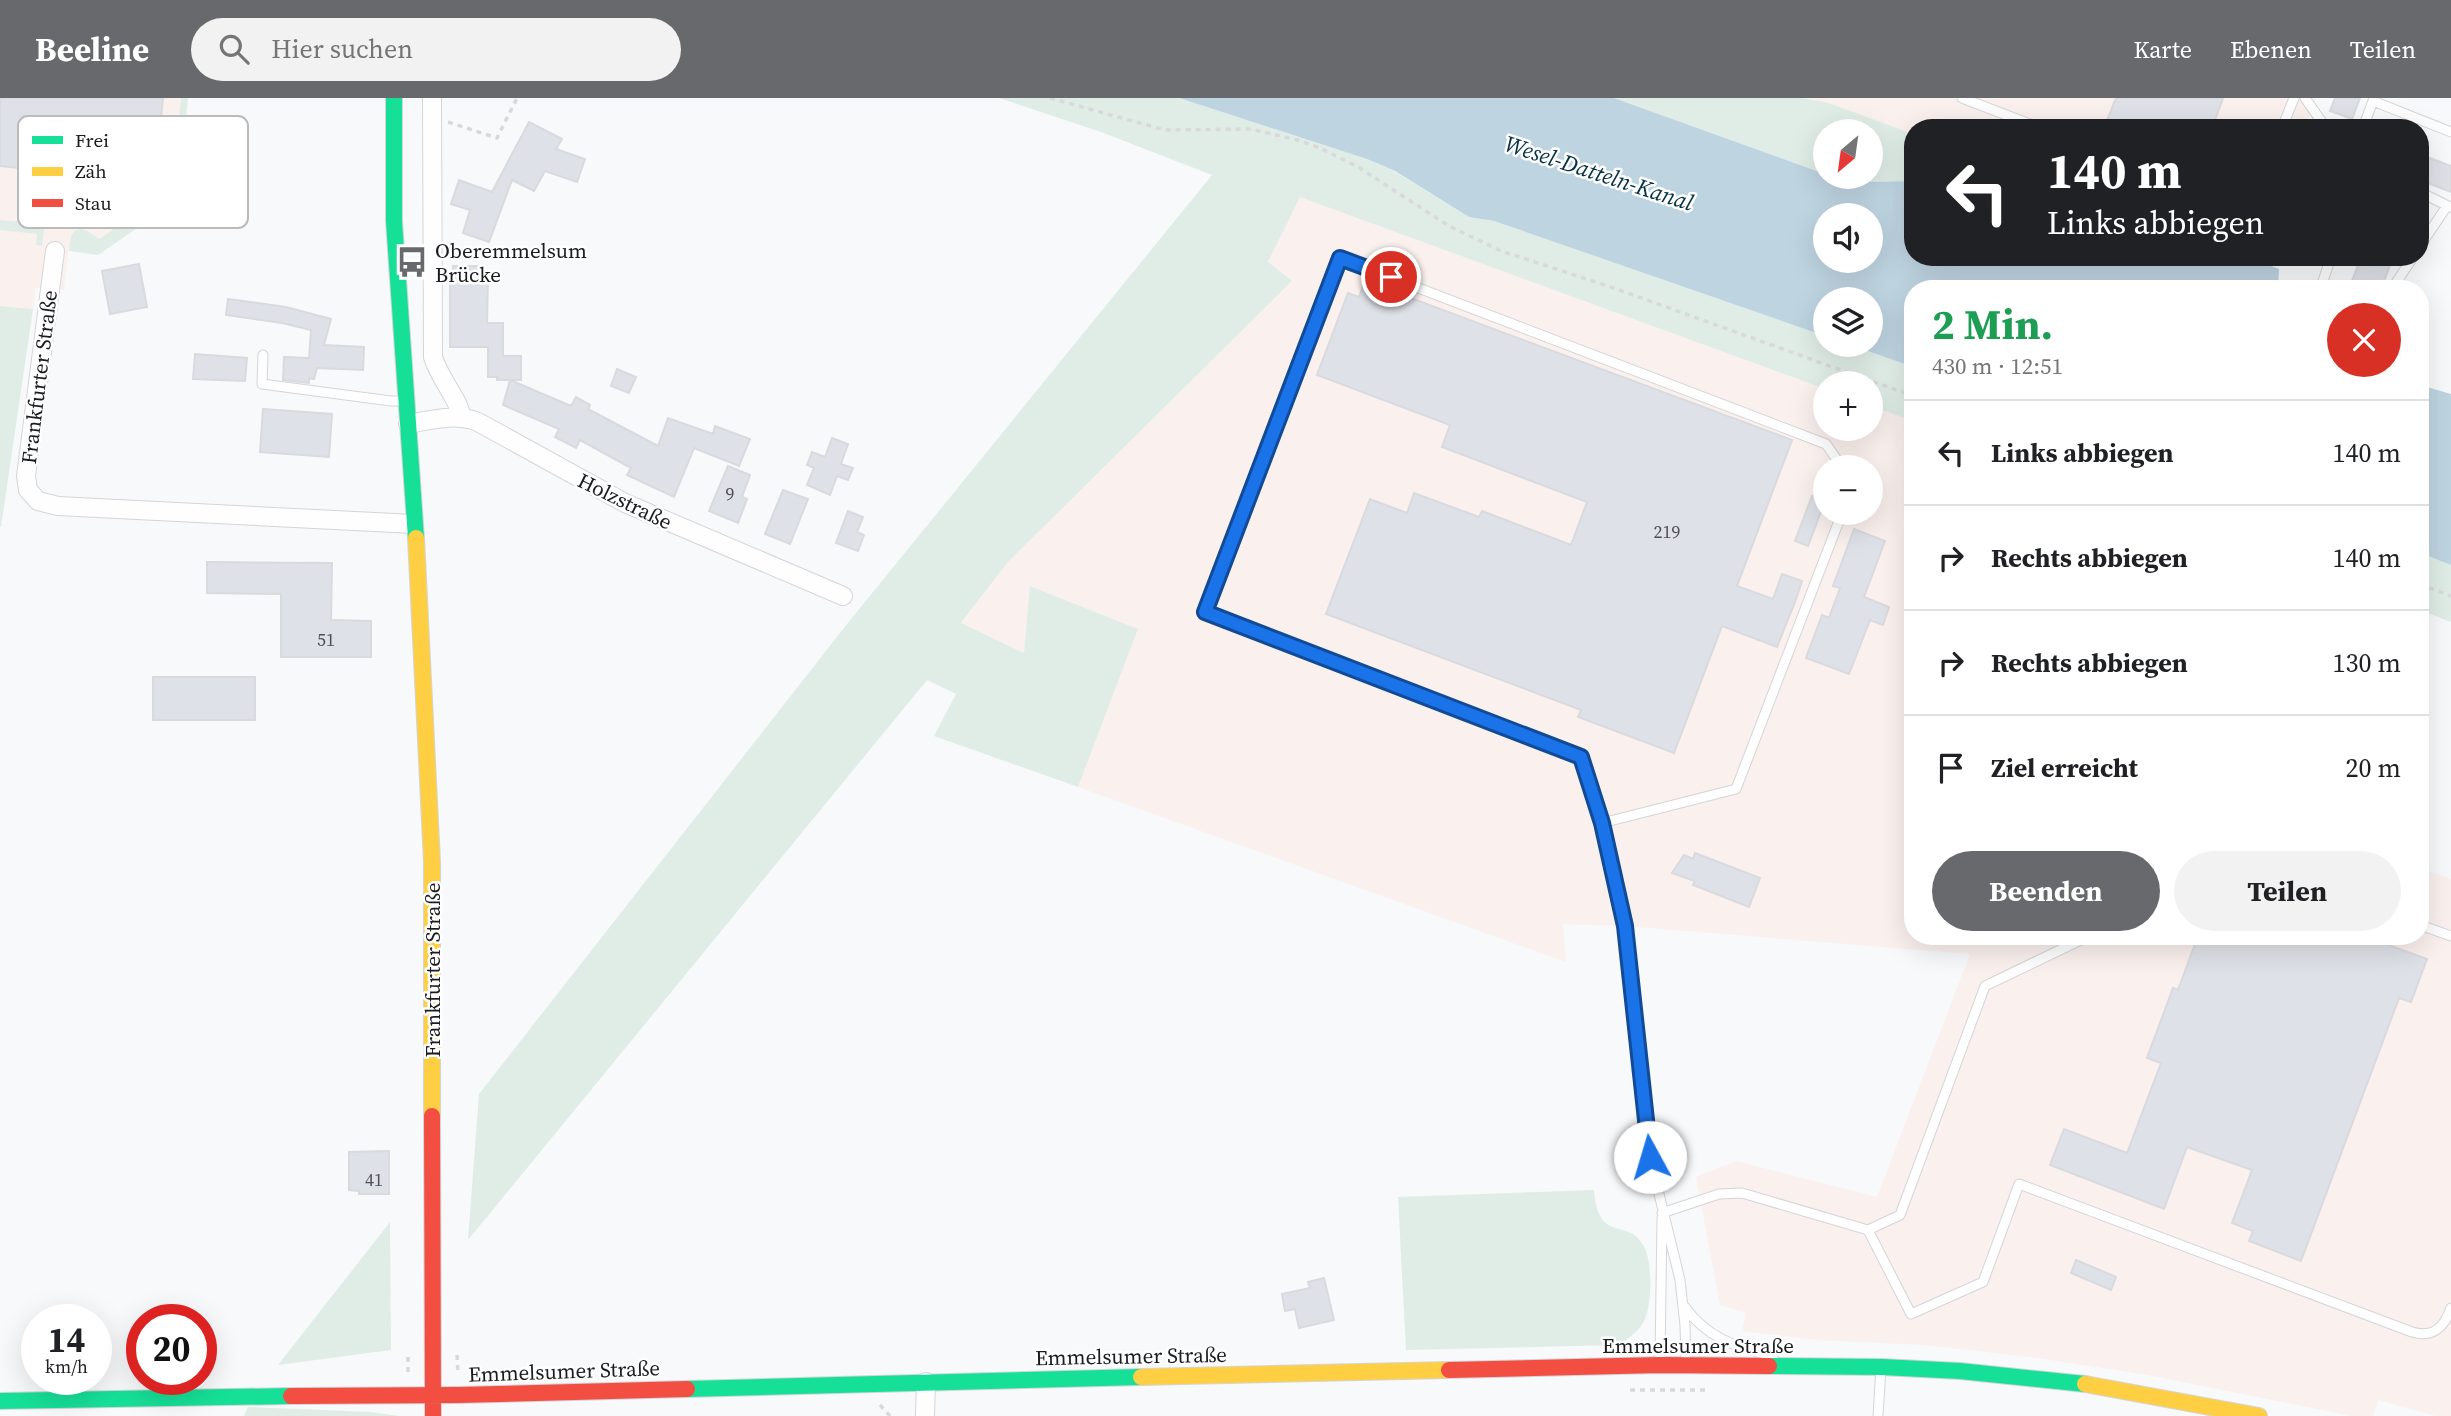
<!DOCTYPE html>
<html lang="de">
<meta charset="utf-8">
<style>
body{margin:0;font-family:"Source Serif 4",serif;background:#f2f2f2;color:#202124;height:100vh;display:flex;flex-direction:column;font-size:26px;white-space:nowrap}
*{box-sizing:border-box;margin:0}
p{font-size:23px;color:#757577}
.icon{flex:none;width:38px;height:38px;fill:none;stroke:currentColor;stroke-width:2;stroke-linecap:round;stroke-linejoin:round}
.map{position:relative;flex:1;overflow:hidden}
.drawer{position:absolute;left:1904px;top:182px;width:525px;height:665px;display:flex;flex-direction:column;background:#fff;border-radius:28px;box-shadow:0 7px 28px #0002}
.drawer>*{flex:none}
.banner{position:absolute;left:1904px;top:21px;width:525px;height:147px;border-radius:28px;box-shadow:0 7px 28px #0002;background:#202124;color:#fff;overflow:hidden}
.needle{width:46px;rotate:209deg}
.controls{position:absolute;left:1813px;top:21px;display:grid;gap:14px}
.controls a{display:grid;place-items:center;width:70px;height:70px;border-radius:50%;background:#fff;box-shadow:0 7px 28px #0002;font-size:35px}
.speed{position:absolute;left:21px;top:1206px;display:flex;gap:14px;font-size:35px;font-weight:700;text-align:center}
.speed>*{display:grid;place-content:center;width:91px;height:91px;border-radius:50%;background:#fff;box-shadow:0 7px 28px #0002;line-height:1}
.speed small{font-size:18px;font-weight:400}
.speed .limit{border:10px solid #d22;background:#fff;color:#111}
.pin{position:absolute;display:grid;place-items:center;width:60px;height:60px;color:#fff;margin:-30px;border:4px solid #fff;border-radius:50%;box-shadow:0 2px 7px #0007}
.me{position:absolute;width:77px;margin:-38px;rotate:354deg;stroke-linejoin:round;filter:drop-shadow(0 0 5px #0008)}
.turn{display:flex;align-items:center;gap:24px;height:147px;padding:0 28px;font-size:32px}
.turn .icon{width:91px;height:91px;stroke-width:2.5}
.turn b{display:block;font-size:49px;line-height:60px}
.round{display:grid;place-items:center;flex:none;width:74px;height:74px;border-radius:37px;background:#f2f2f2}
.summary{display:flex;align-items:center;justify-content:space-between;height:119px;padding:0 28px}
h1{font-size:42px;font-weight:700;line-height:52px;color:#1e9e55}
.action{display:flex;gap:14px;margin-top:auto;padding:14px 28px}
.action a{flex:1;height:80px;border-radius:42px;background:#68696c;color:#fff;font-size:28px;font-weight:700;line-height:80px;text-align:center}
.action a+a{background:#f2f2f2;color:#202124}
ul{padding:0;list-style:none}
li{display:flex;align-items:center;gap:21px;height:105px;padding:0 28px;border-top:2px solid #e0e0e0}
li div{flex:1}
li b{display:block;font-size:26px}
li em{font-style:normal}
header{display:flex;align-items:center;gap:42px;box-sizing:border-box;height:98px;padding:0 35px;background:#68696c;color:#fff}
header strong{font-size:33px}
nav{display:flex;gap:38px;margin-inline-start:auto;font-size:24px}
.search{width:490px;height:63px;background:#f2f2f2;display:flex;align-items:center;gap:18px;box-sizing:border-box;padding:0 24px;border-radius:38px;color:#757577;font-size:26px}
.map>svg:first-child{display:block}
.industrial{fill:#faf0ee;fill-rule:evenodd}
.green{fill:#e0ede7}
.water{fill:#bed4e1;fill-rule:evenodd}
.building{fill:#dee1e7;stroke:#d8dadd;stroke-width:2}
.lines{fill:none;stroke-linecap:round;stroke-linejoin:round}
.lane-casing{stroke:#d4d5d8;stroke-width:11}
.street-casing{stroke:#d4d5d8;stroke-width:20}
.fast-casing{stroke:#d4d5d8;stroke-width:18}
.slow-casing{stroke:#d4d5d8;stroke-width:18}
.jam-casing{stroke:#d4d5d8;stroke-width:18}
.path{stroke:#d8d9da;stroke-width:3.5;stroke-dasharray:5 5;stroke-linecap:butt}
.lane{stroke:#fefefe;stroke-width:9}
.street{stroke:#fefefe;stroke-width:18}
.fast{stroke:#16e098;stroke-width:16}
.slow{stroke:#ffcf43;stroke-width:16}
.jam{stroke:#f24e42;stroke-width:16}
.route-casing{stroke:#114b97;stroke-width:18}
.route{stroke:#1a73e8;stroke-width:12}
.labels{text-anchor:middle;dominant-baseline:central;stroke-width:5;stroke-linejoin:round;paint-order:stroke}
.number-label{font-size:18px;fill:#4f5054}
.poi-label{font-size:21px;fill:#1b1c1f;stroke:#fff;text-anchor:start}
.street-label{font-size:21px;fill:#1b1c1f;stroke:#fff}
.water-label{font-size:23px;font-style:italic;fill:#053145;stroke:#fff}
.key{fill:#fff;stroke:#bbbbbc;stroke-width:2}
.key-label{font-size:19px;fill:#1b1c1f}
</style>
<header>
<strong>Beeline</strong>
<div class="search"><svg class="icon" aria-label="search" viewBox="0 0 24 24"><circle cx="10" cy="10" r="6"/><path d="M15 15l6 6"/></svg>Hier suchen</div>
<nav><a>Karte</a><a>Ebenen</a><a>Teilen</a></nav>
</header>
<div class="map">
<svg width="2451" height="1318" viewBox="0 0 2451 1318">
<rect width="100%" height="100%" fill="#f7f9fb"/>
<path class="industrial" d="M0,0h181l-9,90 -74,51 -28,-1 -6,52 -28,-2 -3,21 -33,-3v-76l38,4 1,-11 -39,-3z
M1803,0h513l-11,30h-392v6l-84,-31z
M1300,98l525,193v40h46v-23l42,15v515h507v-68l31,11v537h-15l-58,-16 -5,16h-22l-203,-41 -110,-17 -113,-13 -108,-5 -75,-9 4,-18 -26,-8 -24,-128 40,-16 141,36 93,-243 -345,-28 -62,-2 3,38 -488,-175 60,-158 -107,-43 -7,67 -63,-29 47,-62 284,-281 -24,-18zM1825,369h46v46h-46z"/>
<path class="green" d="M181,0h7l-10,102 -80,55 -29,-4c1,-26 11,-27 30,-12l73,-51z
M999,0h180l188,61 27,12 75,46 25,4 331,115v9h26l62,22v54l-42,-15v-23h-46v6l-525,-192 -32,65 24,19 -284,281 -47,61 63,30 6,-67 108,43 -60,158 -144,-51 22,-42 -29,-14 -459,560 11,-146 368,-470 365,-449 -111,-43z
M1614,0h189l26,5 84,31v47l-48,1 -30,-5h36v-46h-46v43z
M0,122l39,3 5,7 -2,16 -6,-1 1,-11 -37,-4z
M0,208l33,3 -32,218 -1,-1z
M2420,455l31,12v57l-31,-12z
M1594,1092c4,55 34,27 49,55 10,16 9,57 2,74 -5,12 -16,19 -27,26l-212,5 -8,-153z
M390,1124l1,128 -113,15z
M248,1309l123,5 29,4h-156z"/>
<path class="water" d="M1179,0h435l211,76v3l40,5 48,-1v76h335l31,12 -1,20h-365v78l-62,-22h20v-46h-46v37l-331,-115 -25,-4 -74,-46 -28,-12zM1825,117h46v46h-46z
M2420,287l31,9v171l-31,-12z"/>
<path class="building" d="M0,0h163l-4,38 -18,-2v11l-26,-29 -2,27 -42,-4 -3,34 -68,-7z
M2116,0h107l-11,30h-108z
M2335,0h25l-8,21 -22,-8z
M529,24l33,17 -6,10 29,10 -8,23 -32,-11 -11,20 -22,-11 -23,62 -26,-9 7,-23 -19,-6 8,-24 33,12z
M2427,59l24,9v26l-31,-12v-7z
M2361,159h32l-12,32h-32z
M139,166l8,43 -37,7 -8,-43z
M453,168h26v11h9l-1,46h16v33h18v24h-24v-3h-9v-30h-38v-70h3z
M1365,183l427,159 -55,146 36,13 9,-25 20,7 -7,21 -18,45 -55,-21 -48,127 -96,-36 3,-7 -255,-96 44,-115 37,14 7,-20 65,24 3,-6 89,34 16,-43 -145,-55 8,-22 -133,-50 31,-82 11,4z
M228,201l58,8 45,12 -7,26 40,2 -1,23 -46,-2 -3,11 -5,-1v5l-26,-3 1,-23 25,1 2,-28 -29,-7 -56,-8z
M195,256l52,4 -2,23 -52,-2z
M617,271l19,8 -7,16 -18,-7z
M510,282l61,26 5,-9 14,8 -2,4 70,37 10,-28 45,16 2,-8 35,13 -11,27 -45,-18 -20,49 -47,-22 4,-7 -51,-28 -4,8 -21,-11 4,-8 -56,-24z
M263,311l69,5 -3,43 -69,-5z
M832,340l16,6 -7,20 12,4 -5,12 -11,-4 -7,19 -23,-10 7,-17 -7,-3 5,-13 13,5z
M728,368l22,9 -8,22 5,2 -9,24 -29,-12z
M783,392l25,9 -18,45 -25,-10z
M1812,398l13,5 -17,45 -13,-5z
M848,413l15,6 -6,15 7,3 -6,16 -22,-8z
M1854,431l31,12 -21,56 25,10 -6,18 -13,-5 -21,54 -43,-16 16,-43 7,3 11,-30 -7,-2z
M207,464l125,1 -1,57 40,1v36h-90v-63l-74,-1z
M153,579h102v43h-102z
M1695,755l65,25 -11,29 -56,-22 2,-4 -23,-8 12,-18 9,4z
M2198,838h166l63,23 -16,43 -12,-4 -98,263 -52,-20 4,-10 -21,-8 20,-53 -65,-23 -23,62 -114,-44 14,-36 63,24 34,-90 -14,-5 26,-70 5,2z
M389,1053v43h-30v-3l-10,-1v-38z
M2076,1162l40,17 -5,13 -40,-17z
M1324,1180l10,42 -35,8 -4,-19 -10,2 -3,-17 28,-6 -2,-6z"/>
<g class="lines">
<defs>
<path id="lane" d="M1962,0l78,30
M2305,0l21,30
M2373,3l78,31
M2282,30l12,-30
M2363,30l11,-30
M2420,94l30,15
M2420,148l27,-40
M2322,186l9,-27
M2392,191l21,-32
M263,257l-1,29 129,17h14
M1602,725l134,-34 106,-276
M2420,827l31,11
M1662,1115l57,-19 23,-1 126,37 32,-15 85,-229 104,-50
M1868,1132l43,84 72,-32 36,-98 393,148c21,6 32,-4 39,-24
M1684,1208c24,33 50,40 89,50
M1660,1263l2,-143
M1686,1264l-1,-37 -5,-45 -30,-123 -25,-231 -23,-103 -21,-66 -376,-145 135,-354 486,186 16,23
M1878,1318l3,-48"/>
<path id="street" d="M432,0l1,259c7,23 25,40 29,61
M55,153l-29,225 2,14 10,11 20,5 356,18
M408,326c23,-4 47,-11 70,-2l147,81 218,93
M925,1318l1,-34"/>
<path id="fast" d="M394,0v123l22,317
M1769,1268l113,1 78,4 125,13
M687,1291l454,-12
M0,1303l291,-5"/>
<path id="slow" d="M416,440l16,324v254
M1141,1279l308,-7
M2085,1286l174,32"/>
<path id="jam" d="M432,1018l1,300
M1449,1272l211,-5 109,1
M291,1298l167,-1 229,-6"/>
</defs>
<use href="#lane" class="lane-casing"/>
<use href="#street" class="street-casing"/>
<use href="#fast" class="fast-casing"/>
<use href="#slow" class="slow-casing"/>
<use href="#jam" class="jam-casing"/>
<path class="path" d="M1050,0l115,32 86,-1 46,11 23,8 38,19 91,59 52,25 107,35 305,110
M448,24l49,16 20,-40
M2420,486l31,12
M457,1257l1,20
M408,1274v-20
M1630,1292h77
M880,1307l10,11"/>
<use href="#lane" class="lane"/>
<use href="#street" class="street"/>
<use href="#fast" class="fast"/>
<use href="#slow" class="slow"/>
<use href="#jam" class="jam"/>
</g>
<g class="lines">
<defs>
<path id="route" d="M1391,179l-51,-19 -135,354 376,145 21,66 23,103 25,231"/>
</defs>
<use href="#route" class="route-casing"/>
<use href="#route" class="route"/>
</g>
<defs>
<symbol id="bus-bare" viewBox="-9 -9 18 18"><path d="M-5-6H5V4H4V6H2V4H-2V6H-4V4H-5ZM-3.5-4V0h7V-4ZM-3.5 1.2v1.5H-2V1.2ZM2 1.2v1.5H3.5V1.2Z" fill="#68696c" stroke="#fff" stroke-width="2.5" paint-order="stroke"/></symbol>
</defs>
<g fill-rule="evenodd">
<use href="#bus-bare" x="390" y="142" width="44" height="44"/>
</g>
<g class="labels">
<g class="number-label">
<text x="730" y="395">9</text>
<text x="1667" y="433">219</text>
<text x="326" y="541">51</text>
<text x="374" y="1081">41</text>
</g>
<g class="poi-label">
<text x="435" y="152">Oberemmelsum<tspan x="435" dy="24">Brücke</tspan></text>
</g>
<g class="street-label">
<text transform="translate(39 279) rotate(-83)">Frankfurter Straße</text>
<text transform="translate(625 403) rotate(26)">Holzstraße</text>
<text transform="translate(432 872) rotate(-90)">Frankfurter Straße</text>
<text x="1698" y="1247">Emmelsumer Straße</text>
<text transform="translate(1131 1258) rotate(-1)">Emmelsumer Straße</text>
<text transform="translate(564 1273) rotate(-2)">Emmelsumer Straße</text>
</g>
<g class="water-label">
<text transform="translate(1599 75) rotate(18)">Wesel-Datteln-Kanal</text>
</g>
</g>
<rect x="18" y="18" width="230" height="112" rx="10" class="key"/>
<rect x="32" y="38" width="31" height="8" fill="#16e098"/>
<rect x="32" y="69" width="31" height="9" fill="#ffcf43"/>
<rect x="32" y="101" width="31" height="8" fill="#f24e42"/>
<g class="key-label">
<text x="75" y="49">Frei</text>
<text x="75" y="80">Zäh</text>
<text x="75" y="112">Stau</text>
</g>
</svg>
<div class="controls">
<a><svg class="needle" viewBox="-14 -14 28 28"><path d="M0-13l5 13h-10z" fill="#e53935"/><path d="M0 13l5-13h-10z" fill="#757577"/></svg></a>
<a><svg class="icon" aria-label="sound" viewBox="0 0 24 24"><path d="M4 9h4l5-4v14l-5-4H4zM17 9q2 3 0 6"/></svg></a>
<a><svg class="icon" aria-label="layers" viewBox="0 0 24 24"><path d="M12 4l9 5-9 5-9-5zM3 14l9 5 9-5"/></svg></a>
<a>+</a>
<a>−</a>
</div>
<div class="speed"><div>14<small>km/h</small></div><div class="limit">20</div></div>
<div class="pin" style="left:1391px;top:179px;background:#d93025"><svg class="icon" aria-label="arrive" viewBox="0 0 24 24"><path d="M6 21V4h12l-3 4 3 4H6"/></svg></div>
<svg class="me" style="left:1650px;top:1059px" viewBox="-20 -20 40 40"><circle r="19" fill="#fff"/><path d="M0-13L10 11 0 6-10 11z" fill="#1a73e8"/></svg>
<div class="banner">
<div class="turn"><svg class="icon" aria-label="left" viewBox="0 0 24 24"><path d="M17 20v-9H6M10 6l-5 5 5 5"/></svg><div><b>140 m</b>Links abbiegen</div></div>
</div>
<section class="drawer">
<div class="summary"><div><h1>2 Min.</h1><p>430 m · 12:51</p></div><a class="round" style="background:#d93025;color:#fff"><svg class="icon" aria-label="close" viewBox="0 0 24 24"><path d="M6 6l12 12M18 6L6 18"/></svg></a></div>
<ul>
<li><svg class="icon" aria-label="left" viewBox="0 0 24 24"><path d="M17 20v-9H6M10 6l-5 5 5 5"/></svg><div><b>Links abbiegen</b></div><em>140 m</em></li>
<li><svg class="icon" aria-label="right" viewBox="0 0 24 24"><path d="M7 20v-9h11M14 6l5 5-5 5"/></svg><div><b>Rechts abbiegen</b></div><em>140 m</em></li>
<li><svg class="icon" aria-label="right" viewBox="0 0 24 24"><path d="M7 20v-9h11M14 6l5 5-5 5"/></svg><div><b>Rechts abbiegen</b></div><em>130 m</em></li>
<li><svg class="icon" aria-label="arrive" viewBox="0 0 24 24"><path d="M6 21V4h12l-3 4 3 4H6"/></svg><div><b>Ziel erreicht</b></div><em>20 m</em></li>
</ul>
<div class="action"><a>Beenden</a><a>Teilen</a></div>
</section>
</div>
